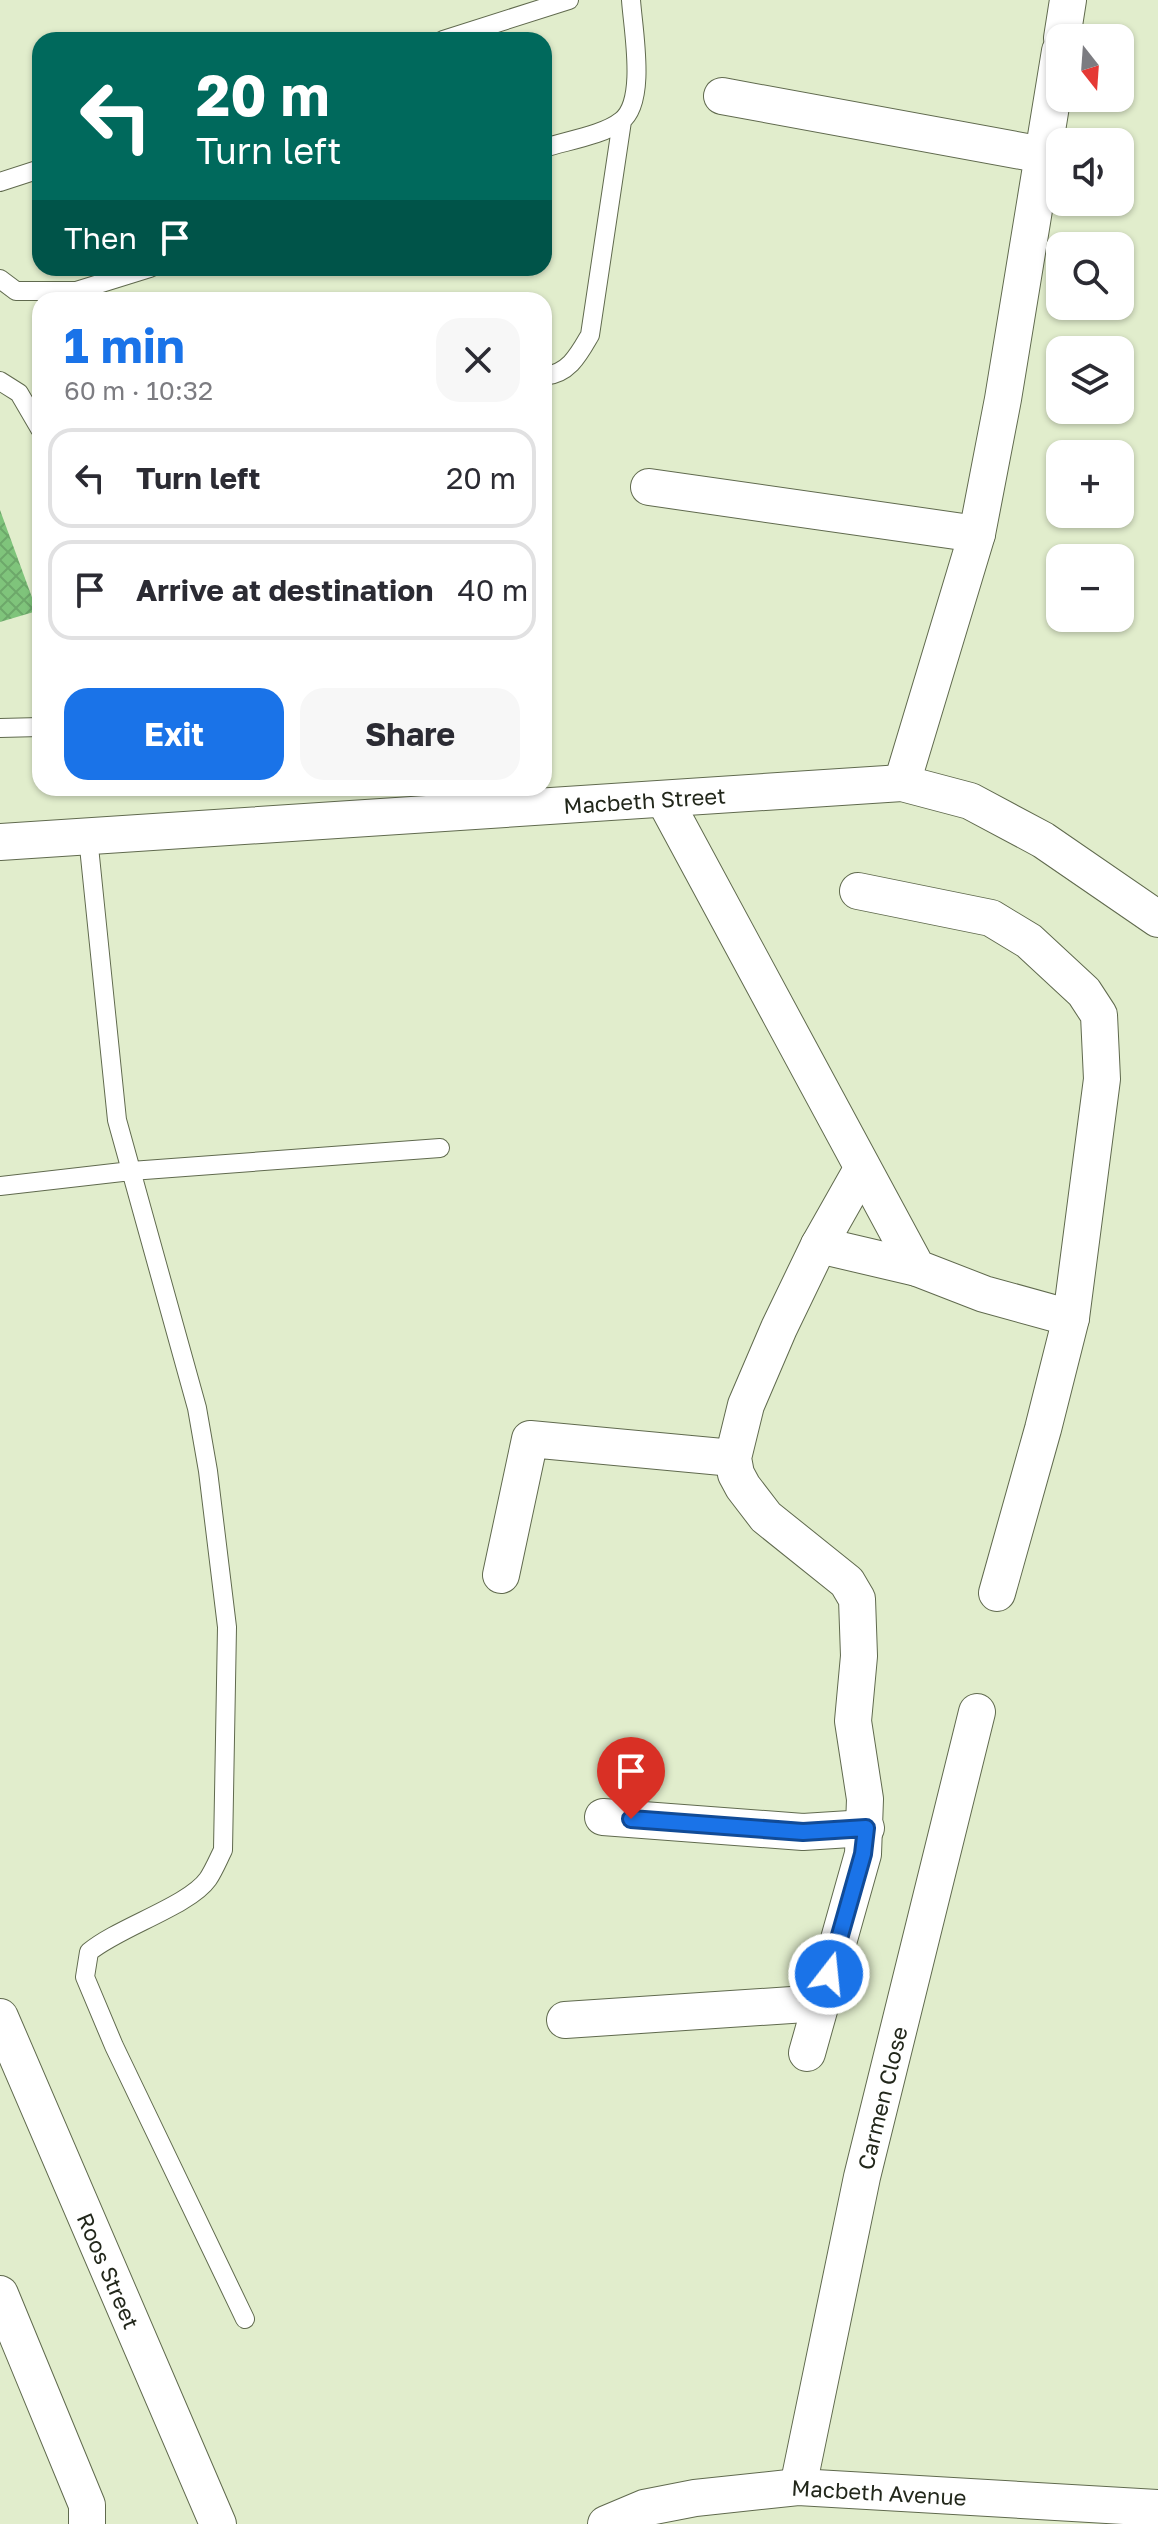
<!DOCTYPE html>
<meta charset="utf-8">
<style>
body{margin:0;font-family:"Golos Text",sans-serif;background:#f7f7f7;color:#2b2b33;height:100vh;display:flex;flex-direction:column;font-size:30px;white-space:nowrap}
*{box-sizing:border-box;margin:0}
p{font-size:26px;color:#7c7c81}
.icon{flex:none;width:44px;height:44px;fill:none;stroke:currentColor;stroke-width:2;stroke-linecap:round;stroke-linejoin:round}
.map{position:relative;flex:1;overflow:hidden}
.panel{position:absolute;left:32px;top:292px;width:520px;height:504px;display:flex;flex-direction:column;background:#fff;border-radius:24px;box-shadow:0 2px 6px #0004}
.panel>*{flex:none}
.banner{position:absolute;left:32px;top:32px;width:520px;height:244px;border-radius:24px;box-shadow:0 2px 6px #0004;background:#00695c;color:#fff;overflow:hidden}
.needle{width:52px;rotate:163deg}
.controls{position:absolute;left:1046px;top:24px;display:grid;gap:16px}
.controls a{display:grid;place-items:center;width:88px;height:88px;border-radius:16px;background:#fff;box-shadow:0 2px 6px #0004;font-size:40px}
.pin{position:absolute;display:grid;place-items:center;width:68px;height:68px;color:#fff;margin:-82px -34px;border-radius:50% 50% 50% 0;rotate:-45deg;box-shadow:0 0 8px #0007}
.pin .icon{rotate:45deg}
.me{position:absolute;width:88px;margin:-44px;rotate:16deg;stroke-linejoin:round;filter:drop-shadow(0 0 6px #0008)}
.turn{display:flex;align-items:center;gap:28px;height:168px;padding:0 32px;font-size:36px}
.turn .icon{width:104px;height:104px;stroke-width:2.5}
.turn b{display:block;font-size:56px;line-height:68px}
.then{display:flex;align-items:center;height:76px;padding:0 32px;background:#0003;gap:16px;font-size:30px}
.round{display:grid;place-items:center;flex:none;width:84px;height:84px;border-radius:24px;background:#f7f7f7}
.summary{display:flex;align-items:center;justify-content:space-between;height:136px;padding:0 32px}
h1{font-size:48px;font-weight:700;line-height:60px;color:#1a73e8}
.action{display:flex;gap:16px;margin-top:auto;padding:16px 32px}
.action a{flex:1;height:92px;border-radius:24px;background:#1a73e8;color:#fff;font-size:32px;font-weight:700;line-height:92px;text-align:center}
.action a+a{background:#f7f7f7;color:#2b2b33}
ul{padding:0;list-style:none}
li{display:flex;align-items:center;gap:24px;height:100px;margin:0 16px 12px;padding:0 16px;border:4px solid #e1e1e2;border-radius:24px}
li div{flex:1}
li b{display:block;font-size:30px}
li em{font-style:normal}
.map>svg:first-child{display:block}
.building{fill:url(#building-cross-hatch)}
.lines{fill:none;stroke-linecap:round;stroke-linejoin:round}
.lane-casing{stroke:#606a4e;stroke-width:20}
.street-casing{stroke:#606a4e;stroke-width:38}
.lane{stroke:#fff;stroke-width:18}
.street{stroke:#fff;stroke-width:36}
.route-casing{stroke:#114b97;stroke-width:20}
.route{stroke:#1a73e8;stroke-width:14}
.labels{text-anchor:middle;dominant-baseline:central;stroke-width:7;stroke-linejoin:round;paint-order:stroke}
.street-label{font-size:22px;fill:#22271b;stroke:#fff}
</style>
<div class="map">
<svg width="1158" height="2524" viewBox="0 0 1158 2524">
<defs>
<pattern id="building-cross-hatch" width="8" height="8" patternUnits="userSpaceOnUse" patternTransform="scale(2)"><rect width="8" height="8" fill="#7fc47b"/><path d="M0 0l8 8M0 8l8-8" fill="none" stroke="#6da86a"/></pattern>
</defs>
<rect width="100%" height="100%" fill="#e1edcc"/>
<path class="building" d="M0,510l37,101 -37,11z"/>
<g class="lines">
<defs>
<path id="lane" d="M443,40l126,-40
M544,148c21,-7 60,-13 77,-27 26,-19 12,-91 10,-121
M0,182l40,-13
M0,279l16,12h60l74,-23
M544,376c25,-2 35,-22 46,-41l32,-214
M0,381l19,12 21,36
M0,728l40,-1
M88,837l29,283 80,288 11,63 19,156 -4,223c-5,10 -9,20 -15,29 -19,27 -89,48 -119,73l-4,25 29,69 131,273
M0,1186l131,-15 309,-23"/>
<g id="street">
<path d="M1062,38l6,-38"/>
<path d="M722,96l321,59"/>
<path d="M649,487l328,47"/>
<path d="M902,783l75,-249 26,-135 57,-348"/>
<path d="M665,801l252,467 67,26 87,24"/>
<path id="s1" d="M0,842l902,-59 68,18 73,39 115,79"/>
<path d="M858,891l133,27 38,23 55,51 15,23 3,64 -31,239 -28,111 -46,164"/>
<path d="M819,1245l98,23"/>
<path d="M501,1575l29,-136 203,19"/>
<path d="M603,1817l200,15 63,-4"/>
<path id="s2" d="M0,2017l218,507"/>
<path d="M565,2020l256,-17"/>
<path d="M807,2053l56,-199 2,-55 -12,-78 6,-65 -2,-57 -10,-17 -81,-65 -23,-30 -7,-13 -3,-16 13,-53 33,-77 40,-83 43,-76"/>
<path d="M0,2294l87,211v19"/>
<path id="s3" d="M798,2487l64,-310 115,-465"/>
<path id="s4" d="M606,2524l38,-16 51,-10 103,-11 360,21"/>
</g>
</defs>
<use href="#lane" class="lane-casing"/>
<use href="#street" class="street-casing"/>
<use href="#lane" class="lane"/>
<use href="#street" class="street"/>
</g>
<g class="lines">
<defs>
<path id="route" d="M631,1819l172,13 63,-4 -3,26 -34,120"/>
</defs>
<use href="#route" class="route-casing"/>
<use href="#route" class="route"/>
</g>
<g class="labels">
<g class="street-label">
<text stroke="none"><textPath href="#s1" startOffset="646">Macbeth Street</textPath></text>
<text stroke="none"><textPath href="#s3" startOffset="398">Carmen Close</textPath></text>
<text stroke="none"><textPath href="#s2" startOffset="276">Roos Street</textPath></text>
<text stroke="none"><textPath href="#s4" startOffset="278">Macbeth Avenue</textPath></text>
</g>
</g>
</svg>
<div class="controls">
<a><svg class="needle" viewBox="-14 -14 28 28"><path d="M0-13l5 13h-10z" fill="#e53935"/><path d="M0 13l5-13h-10z" fill="#7c7c81"/></svg></a>
<a><svg class="icon" aria-label="sound" viewBox="0 0 24 24"><path d="M4 9h4l5-4v14l-5-4H4zM17 9q2 3 0 6"/></svg></a>
<a><svg class="icon" aria-label="search" viewBox="0 0 24 24"><circle cx="10" cy="10" r="6"/><path d="M15 15l6 6"/></svg></a>
<a><svg class="icon" aria-label="layers" viewBox="0 0 24 24"><path d="M12 4l9 5-9 5-9-5zM3 14l9 5 9-5"/></svg></a>
<a>+</a>
<a>−</a>
</div>
<div class="pin" style="left:631px;top:1819px;background:#d93025"><svg class="icon" aria-label="arrive" viewBox="0 0 24 24"><path d="M6 21V4h12l-3 4 3 4H6"/></svg></div>
<svg class="me" style="left:829px;top:1974px" viewBox="-20 -20 40 40"><circle r="17" fill="#1a73e8" stroke="#fff" stroke-width="3"/><path d="M0-11L8 9 0 5-8 9z" fill="#fff"/></svg>
<div class="banner">
<div class="turn"><svg class="icon" aria-label="left" viewBox="0 0 24 24"><path d="M17 20v-9H6M10 6l-5 5 5 5"/></svg><div><b>20 m</b>Turn left</div></div>
<div class="then">Then<svg class="icon" aria-label="arrive" viewBox="0 0 24 24"><path d="M6 21V4h12l-3 4 3 4H6"/></svg></div>
</div>
<section class="panel">
<div class="summary"><div><h1>1 min</h1><p>60 m · 10:32</p></div><a class="round"><svg class="icon" aria-label="close" viewBox="0 0 24 24"><path d="M6 6l12 12M18 6L6 18"/></svg></a></div>
<ul>
<li><svg class="icon" aria-label="left" viewBox="0 0 24 24"><path d="M17 20v-9H6M10 6l-5 5 5 5"/></svg><div><b>Turn left</b></div><em>20 m</em></li>
<li><svg class="icon" aria-label="arrive" viewBox="0 0 24 24"><path d="M6 21V4h12l-3 4 3 4H6"/></svg><div><b>Arrive at destination</b></div><em>40 m</em></li>
</ul>
<div class="action"><a>Exit</a><a>Share</a></div>
</section>
</div>
